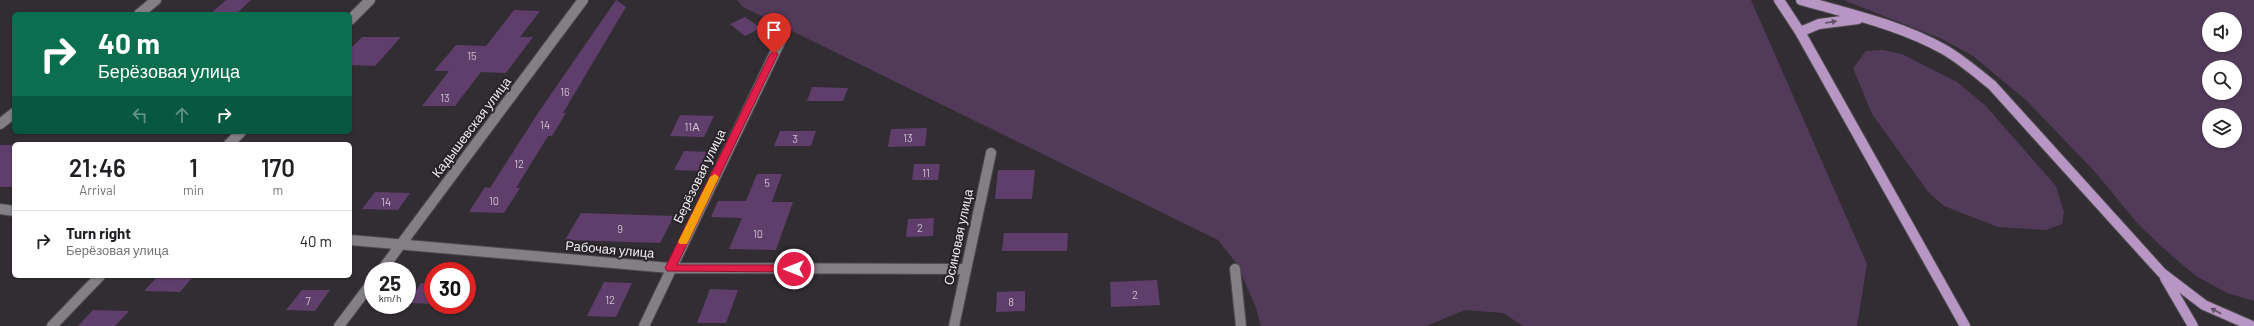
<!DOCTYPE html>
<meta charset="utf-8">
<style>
body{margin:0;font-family:Barlow,sans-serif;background:#f6f6f6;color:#202124;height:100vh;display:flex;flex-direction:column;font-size:15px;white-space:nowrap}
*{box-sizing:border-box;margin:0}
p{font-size:13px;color:#757577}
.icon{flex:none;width:22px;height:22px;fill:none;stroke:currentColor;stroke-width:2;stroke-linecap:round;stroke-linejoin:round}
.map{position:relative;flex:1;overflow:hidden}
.details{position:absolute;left:12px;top:142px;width:340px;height:136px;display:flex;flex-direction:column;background:#fff;border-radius:6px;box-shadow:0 1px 3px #0004}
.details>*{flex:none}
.hud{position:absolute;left:12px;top:12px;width:340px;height:122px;border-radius:6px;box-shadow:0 1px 3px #0004;background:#0b6e4f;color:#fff;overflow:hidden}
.buttons{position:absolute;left:2202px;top:12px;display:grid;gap:8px}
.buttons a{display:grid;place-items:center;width:40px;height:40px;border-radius:50%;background:#fff;box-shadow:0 1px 3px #0004;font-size:20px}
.speed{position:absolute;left:364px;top:262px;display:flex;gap:8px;font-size:20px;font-weight:700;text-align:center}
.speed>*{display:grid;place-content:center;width:52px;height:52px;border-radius:50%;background:#fff;box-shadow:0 1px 3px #0004;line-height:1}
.speed small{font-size:10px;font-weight:400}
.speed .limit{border:6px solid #d22;background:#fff;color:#111}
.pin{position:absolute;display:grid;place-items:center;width:34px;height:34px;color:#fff;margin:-41px -17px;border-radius:50% 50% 50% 0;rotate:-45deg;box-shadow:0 0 4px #0007}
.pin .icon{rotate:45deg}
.me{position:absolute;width:44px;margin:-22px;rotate:270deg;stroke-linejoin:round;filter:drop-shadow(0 0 3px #0008)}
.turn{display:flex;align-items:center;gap:14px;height:84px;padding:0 20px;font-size:18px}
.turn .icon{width:52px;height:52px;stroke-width:2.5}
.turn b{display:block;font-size:28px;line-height:34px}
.lanes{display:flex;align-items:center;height:38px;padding:0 20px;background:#0003;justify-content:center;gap:20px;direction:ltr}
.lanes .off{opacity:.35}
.eta{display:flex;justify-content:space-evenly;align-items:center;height:68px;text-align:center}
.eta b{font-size:24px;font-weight:600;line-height:28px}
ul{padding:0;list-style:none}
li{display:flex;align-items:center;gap:12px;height:60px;padding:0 20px;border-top:1px solid #e0e0e0}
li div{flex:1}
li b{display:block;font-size:15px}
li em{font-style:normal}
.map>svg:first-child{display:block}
.green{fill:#513b59;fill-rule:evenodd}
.building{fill:#603e6c}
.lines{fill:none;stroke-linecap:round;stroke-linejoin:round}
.minor-casing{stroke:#4d4a4d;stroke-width:12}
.primary-casing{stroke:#4d4a4d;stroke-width:12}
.minor{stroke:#837f85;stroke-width:10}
.primary{stroke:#b796c3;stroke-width:10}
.oneway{fill:#615166}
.route{fill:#e11d48;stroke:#92132f}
.slow{fill:#f59e0b}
.labels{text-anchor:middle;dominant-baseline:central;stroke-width:4;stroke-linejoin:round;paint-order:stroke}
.number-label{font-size:11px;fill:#ccc1cf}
.street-label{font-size:13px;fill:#f0edf0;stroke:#272328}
</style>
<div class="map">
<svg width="2254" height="326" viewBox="0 0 2254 326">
<rect width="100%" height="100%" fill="#312d32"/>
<path class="green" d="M737,0h1014l116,264 -10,62h-334l-20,-13 -38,-3 -39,16h-165l-5,-18 -19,-44 -19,-24 -475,-233z
M1843,0h411v301l-27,-8 -31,-17 -33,-28 -26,-25 -40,-49 -70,-73 -54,-45 -31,-17zM2209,19h26v26h-26zM2209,67h26v26h-26zM2209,115h26v26h-26z
M1883,50l19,4 55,28 28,23 71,81 8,26 -2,12 -16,6 -48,-3 -54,-21 -15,-13 -57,-79 -19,-46 13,-17z"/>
<path class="building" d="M226,0h25l-15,14h-26z
M616,0l10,7 -63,106h3l-14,23h-4l-32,52h4l-16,25 -35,-1 16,-25 5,1 48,-75z
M514,10l26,1 -20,26h13l-27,36 -25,-1 -26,34h-33l27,-35h-15l22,-26 30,1z
M745,17l16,11 -16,8 -15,-12z
M362,37h39l-26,29 -25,-1v-16z
M812,87l36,1 -5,13h-36z
M680,115l34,1 -10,21 -34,-1z
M927,128l-2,18 -37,1 3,-18z
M780,131h36l-5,15h-37z
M0,145h14v42h-14z
M684,151l27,1 -10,19 -27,-1z
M914,164h26l-2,16h-26z
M998,170h37l-3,29h-37z
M757,174h25l-10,28h21l-17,48 -47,-1 13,-31 -31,-1 7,-16h28z
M375,192l35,1 -12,17 -36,-1z
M581,213l93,3 -14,27 -95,-3z
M934,218l-1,18 -27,1 2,-18z
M1004,233h64l-1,18h-65z
M158,276h36l-14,16 -36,-1z
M1157,280l3,25 -49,2 -1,-25z
M604,282l28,1 -16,34 -29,-1z
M421,283l12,1v20l-25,-1z
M710,289l28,1 -12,33h-29z
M302,290h28l-15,21 -29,-1z
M1025,291v20l-29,1 1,-20z
M93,310l36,1 -14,15h-37z"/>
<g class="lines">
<defs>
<path id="minor" d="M139,14l17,-14
M350,20l20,-20
M0,124l14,-11
M229,144l12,-12
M0,209l14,2
M350,240l320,28 295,1
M1235,269l6,57
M381,271l202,-271
M52,326l48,-50
M339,326l34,-45
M644,326l137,-286
M954,326l37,-173"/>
<path id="primary" d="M1779,0l21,32 165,294
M1801,0c49,14 100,25 144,50 17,10 32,23 47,35l170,188 42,32 48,21
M1800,32l19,-8 39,-5
M2165,278l28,48"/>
</defs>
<use href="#minor" class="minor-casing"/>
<use href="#primary" class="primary-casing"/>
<use href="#minor" class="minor"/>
<use href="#primary" class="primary"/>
</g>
<defs><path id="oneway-solid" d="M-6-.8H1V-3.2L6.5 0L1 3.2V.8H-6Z"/></defs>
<g class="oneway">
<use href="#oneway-solid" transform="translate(1831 22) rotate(-9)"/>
<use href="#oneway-solid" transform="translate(2216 311) rotate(-153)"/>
</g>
<path class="route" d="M774,51l4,3 -101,211h117l5,4 -5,3 -127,-1 -2,-3 105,-214z"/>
<path class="slow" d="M715,174l4,3 -31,65 -1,2h-7l-2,-2 32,-65z"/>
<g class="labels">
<g class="number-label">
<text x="472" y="55">15</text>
<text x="565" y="91">16</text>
<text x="445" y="97">13</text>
<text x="545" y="124">14</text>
<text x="692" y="126">11А</text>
<text x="908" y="137">13</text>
<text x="795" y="138">3</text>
<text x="519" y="163">12</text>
<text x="926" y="172">11</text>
<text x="767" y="182">5</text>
<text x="494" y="200">10</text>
<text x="386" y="201">14</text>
<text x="920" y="227">2</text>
<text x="620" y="228">9</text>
<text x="758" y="233">10</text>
<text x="1135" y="294">2</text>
<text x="610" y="299">12</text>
<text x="308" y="300">7</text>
<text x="1011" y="301">8</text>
</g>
<g class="street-label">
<text transform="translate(471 127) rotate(-53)">Кадышевская улица</text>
<text transform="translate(699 176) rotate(-64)">Берёзовая улица</text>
<text transform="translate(958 237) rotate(-78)">Осиновая улица</text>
<text transform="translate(610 249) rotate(5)">Рабочая улица</text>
</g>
</g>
</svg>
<div class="buttons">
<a><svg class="icon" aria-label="sound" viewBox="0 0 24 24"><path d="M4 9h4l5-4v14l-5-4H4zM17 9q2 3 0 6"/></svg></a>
<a><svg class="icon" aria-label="search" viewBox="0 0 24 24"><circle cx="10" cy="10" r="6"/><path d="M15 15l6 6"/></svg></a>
<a><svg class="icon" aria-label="layers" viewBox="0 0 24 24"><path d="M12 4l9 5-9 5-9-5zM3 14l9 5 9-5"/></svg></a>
</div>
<div class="speed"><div>25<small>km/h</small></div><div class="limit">30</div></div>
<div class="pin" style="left:774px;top:54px;background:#d93025"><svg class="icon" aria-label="arrive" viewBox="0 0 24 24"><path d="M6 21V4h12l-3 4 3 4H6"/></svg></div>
<svg class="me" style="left:794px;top:269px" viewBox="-20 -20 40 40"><circle r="17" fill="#e11d48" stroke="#fff" stroke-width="3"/><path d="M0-11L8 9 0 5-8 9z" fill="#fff"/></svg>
<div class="hud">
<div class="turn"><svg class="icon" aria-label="right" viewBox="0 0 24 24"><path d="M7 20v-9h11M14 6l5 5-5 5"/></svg><div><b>40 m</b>Берёзовая улица</div></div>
<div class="lanes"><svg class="icon off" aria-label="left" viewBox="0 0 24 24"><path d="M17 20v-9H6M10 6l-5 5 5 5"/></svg><svg class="icon off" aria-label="ahead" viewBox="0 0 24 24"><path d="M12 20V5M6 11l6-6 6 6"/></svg><svg class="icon" aria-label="right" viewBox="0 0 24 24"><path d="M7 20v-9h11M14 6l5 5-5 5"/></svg></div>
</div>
<section class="details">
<div class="eta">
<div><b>21:46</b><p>Arrival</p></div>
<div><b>1</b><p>min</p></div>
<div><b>170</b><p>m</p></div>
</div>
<ul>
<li><svg class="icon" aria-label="right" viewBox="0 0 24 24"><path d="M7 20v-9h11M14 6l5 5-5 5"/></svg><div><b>Turn right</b><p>Берёзовая улица</p></div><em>40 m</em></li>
</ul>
</section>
</div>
